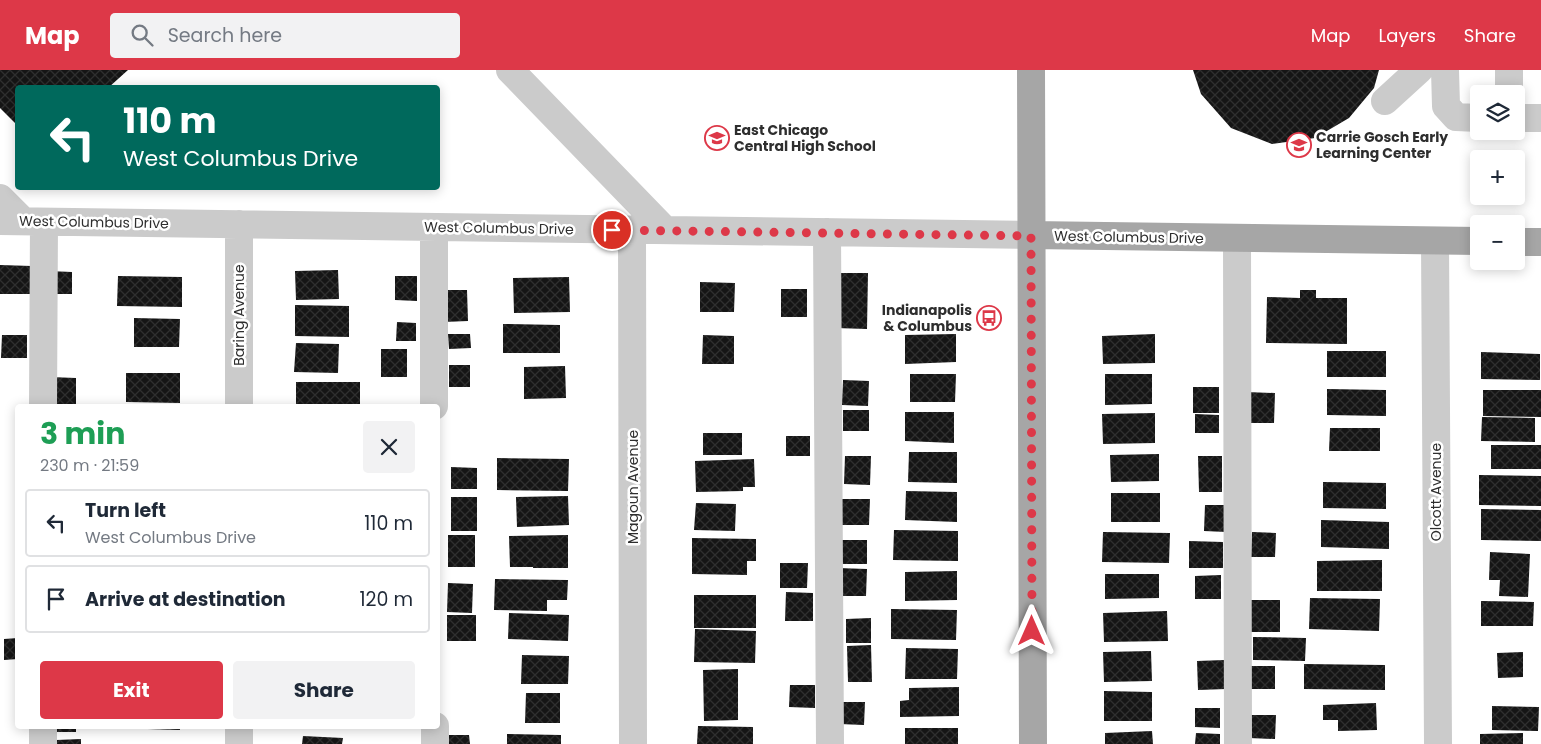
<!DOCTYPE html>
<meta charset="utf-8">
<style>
body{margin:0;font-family:Poppins,sans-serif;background:#f2f2f3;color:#1f2937;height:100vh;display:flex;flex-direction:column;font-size:19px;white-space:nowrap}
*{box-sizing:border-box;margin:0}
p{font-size:16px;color:#747a83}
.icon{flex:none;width:28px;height:28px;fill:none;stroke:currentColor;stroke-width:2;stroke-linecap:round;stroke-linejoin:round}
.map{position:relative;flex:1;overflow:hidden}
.panel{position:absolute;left:15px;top:334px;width:425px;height:325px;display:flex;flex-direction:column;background:#fff;border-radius:5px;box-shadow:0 2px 12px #0003}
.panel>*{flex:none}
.guide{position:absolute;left:15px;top:15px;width:425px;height:105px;border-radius:5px;box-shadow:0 2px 12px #0003;background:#00695c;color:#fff;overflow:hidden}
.controls{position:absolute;left:1470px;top:15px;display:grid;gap:10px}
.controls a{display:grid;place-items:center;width:55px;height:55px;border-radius:5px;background:#fff;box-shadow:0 2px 12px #0003;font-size:25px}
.pin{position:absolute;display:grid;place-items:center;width:42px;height:42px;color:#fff;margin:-21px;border:2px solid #fff;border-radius:50%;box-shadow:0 1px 5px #0007}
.me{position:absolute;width:55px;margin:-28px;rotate:0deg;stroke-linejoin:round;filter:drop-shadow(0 0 4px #0008)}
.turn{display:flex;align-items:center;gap:18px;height:105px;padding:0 25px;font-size:22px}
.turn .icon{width:65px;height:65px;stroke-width:2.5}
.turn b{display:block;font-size:35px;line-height:42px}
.round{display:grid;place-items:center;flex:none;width:52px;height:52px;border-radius:5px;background:#f2f2f3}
.overview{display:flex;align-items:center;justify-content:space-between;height:85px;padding:0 25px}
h1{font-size:30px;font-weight:700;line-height:38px;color:#1e9e55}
.button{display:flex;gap:10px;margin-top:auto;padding:10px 25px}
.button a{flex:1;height:58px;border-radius:5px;background:#dd3848;color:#fff;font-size:20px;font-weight:700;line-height:58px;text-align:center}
.button a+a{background:#f2f2f3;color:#1f2937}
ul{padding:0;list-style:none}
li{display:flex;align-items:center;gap:15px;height:68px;margin:0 10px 8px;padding:0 15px;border:2px solid #e0e1e3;border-radius:5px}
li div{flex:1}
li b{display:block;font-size:19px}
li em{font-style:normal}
header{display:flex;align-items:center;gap:30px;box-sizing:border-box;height:70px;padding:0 25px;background:#dd3848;color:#fff}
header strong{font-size:24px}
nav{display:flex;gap:28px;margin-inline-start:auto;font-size:18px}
.search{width:350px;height:45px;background:#f2f2f3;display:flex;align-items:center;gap:12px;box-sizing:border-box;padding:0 18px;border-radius:5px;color:#747a83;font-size:19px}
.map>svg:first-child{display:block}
.building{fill:url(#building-cross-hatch)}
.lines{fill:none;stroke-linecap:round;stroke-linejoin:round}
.minor{stroke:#cbcbcb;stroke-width:28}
.major{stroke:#a6a6a6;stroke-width:28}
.route{stroke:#dd3848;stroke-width:9;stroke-dasharray:0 16.2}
.labels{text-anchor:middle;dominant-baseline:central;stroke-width:5;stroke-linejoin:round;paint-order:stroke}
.poi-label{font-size:14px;font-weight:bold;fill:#2e2e2e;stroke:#fff;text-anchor:start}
.street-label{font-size:14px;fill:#2e2e2e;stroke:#fff}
</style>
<header>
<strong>Map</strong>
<div class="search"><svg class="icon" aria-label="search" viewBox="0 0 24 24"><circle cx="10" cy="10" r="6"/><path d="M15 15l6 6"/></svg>Search here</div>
<nav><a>Map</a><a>Layers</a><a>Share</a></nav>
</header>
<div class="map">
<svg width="1541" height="674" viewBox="0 0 1541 674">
<defs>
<pattern id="building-cross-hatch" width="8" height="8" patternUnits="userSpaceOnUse" patternTransform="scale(1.25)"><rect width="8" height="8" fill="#151515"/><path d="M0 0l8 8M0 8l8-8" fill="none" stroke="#2f2f2f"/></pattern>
</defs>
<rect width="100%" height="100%" fill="#fff"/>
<path class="building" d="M0,0h128l-20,18h-90v38l-18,-18z
M1193,0h186l-5,18 -25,30 -34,20 -43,6 -41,-16 -30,-34z
M0,195l32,1 -1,28h-31z
M338,200l1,29 -43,1 -1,-29z
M49,201l23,1v22h-23z
M836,203h32l-1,56 -32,-1z
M118,206l64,1v30l-65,-1z
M395,206h22v25l-22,-1z
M569,207l1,35 -56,1 -1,-35z
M700,212l35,1 -1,29h-34z
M781,219h26v28h-26z
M443,220h24l1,31 -24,1z
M1300,220h16v8h31v46l-81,-1 1,-46 33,1z
M295,235l54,1v31l-54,-1z
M134,248l46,1 -1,28h-45z
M397,252l19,1v18h-20z
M503,254l57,1v28h-57z
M448,264h22l1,14 -22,1z
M956,264v28l-51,2v-29z
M1155,264v29l-52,1 -1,-28z
M2,265h25v23h-26z
M703,265l31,1v28h-32z
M296,273l43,1 -1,29 -44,-1z
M381,279h26v28h-26z
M1327,281h59v26h-59z
M1481,282l59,2v26l-59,-1z
M449,295h21v22h-21z
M565,296l1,32 -42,1v-32z
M126,303h54v30l-54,-1z
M910,304h46l-1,28h-45z
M1105,304h47v30l-47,1z
M50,307l26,1v28h-26z
M843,310l26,1 -1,25 -26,-1z
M296,312h64v24h-64z
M1193,317h26v26h-26z
M1327,319l59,1v26l-59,-1z
M1483,320h58v27l-58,-1z
M1246,322l29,1 -1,30h-28z
M843,340h26v21h-26z
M905,342h49v31l-49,-2z
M1155,343v30l-52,1 -1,-30z
M1195,344l24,1v18h-24z
M1482,347l53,1v24l-54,-1z
M1330,358h50v23h-51z
M703,363h39v22h-39z
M786,366h24v20h-24z
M1491,375h50v24h-50z
M909,382h48v31l-49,-1z
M1159,384v27l-48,1 -1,-27z
M845,386h26l-1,29 -26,-1z
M1198,386h24v36h-23z
M497,388l72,1 -1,32 -71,-1z
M754,389l1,28h-12v4l-47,1 -1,-31z
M451,397l26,1v21h-26z
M1479,405l62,1v30l-62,-1z
M1323,412l63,1v26l-63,-1z
M906,421l51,1v30l-52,-2z
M1111,423h49v29h-49z
M568,426l1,29 -52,2 -1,-30z
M451,427h26v34h-26z
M842,429h28l-1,26h-27z
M696,433l40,1 -1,27 -41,-1z
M1205,435h22l-1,27 -22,-1z
M1481,439l60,1v31l-60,-1z
M1321,450l68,2v27l-68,-2z
M894,460l64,1v30l-65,-1z
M1103,462l67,1 -1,30 -67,-1z
M1252,462l24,1 -1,24h-24z
M448,465h27v32h-27z
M568,465v33h-35v-1h-23l-1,-31z
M692,468l64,1v22h-9v14l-55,-1z
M839,470h28v24h-28z
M1189,471l34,1v26h-34z
M1490,482l40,2 -2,43 -29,-1 1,-16h-11z
M1382,490v31h-65v-30z
M780,493h28l-1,25h-27z
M838,498l29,1 -1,27h-29z
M957,501v29l-52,1v-29z
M1105,504h54v24l-54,1z
M1221,505v24h-26v-23z
M495,509l73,1 -1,20h-20v11l-53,-1z
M448,513l25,1 -1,29 -25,-1z
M786,522l27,1v28h-28z
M694,525h62v33h-62z
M1310,528l70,1 -1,32 -70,-2z
M1250,530h30v32h-30z
M1481,531l53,1 -1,24h-52z
M891,539l66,1 -1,30 -65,-1z
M1167,541l1,30 -64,1 -1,-29z
M509,543l60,2 -1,26 -60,-2z
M447,545h29v26h-29z
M871,548v25h-25v-24z
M695,559l61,2 -1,32 -61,-1z
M1253,567l53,1 -1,23 -52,-1z
M18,568v21l-14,1v-21z
M871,575l1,37h-24l-1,-36z
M906,578l52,1 -1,30h-52z
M1151,581l1,30 -48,1 -1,-30z
M1523,582v25l-25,1 -1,-25z
M522,585l47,1 -1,28h-47z
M1225,590l1,29 -28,1 -1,-29z
M1304,594l81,1v25l-81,-1z
M1250,596h25v23h-25z
M738,599v51l-34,1 -1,-51z
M790,615h25v23l-26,-1z
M959,617v29l-59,1v-16l9,-1v-12z
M1104,621l48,1v29h-48z
M526,623h34v30h-35z
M839,632h26l-1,23 -25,-1z
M1376,633l1,27 -39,1v-11h-15v-15z
M1492,636l47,1 -1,24 -46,-1z
M1195,638h25v20l-25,-1z
M1250,645h26l-1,24 -26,-1z
M50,656h26v6h-26z
M115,656h65v4l-65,-2z
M698,656l55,1v17h-56z
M905,658h53v16h-53z
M1152,661l1,13h-48v-11z
M1196,663l24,1v10h-25z
M1523,663v11h-43v-10z
M507,664l54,1v9h-54z
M445,665h24l1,9h-25z
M303,666l40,2 -1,6h-40z
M81,669v5h-25v-4z"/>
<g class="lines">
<path class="minor" d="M510,0l155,160
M1445,0l1,36 10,11 23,1
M1509,24v-24
M1385,31l34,-31
M1516,48h25
M0,128l23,23
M0,151l1031,14
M239,154v182
M434,157v179
M632,160l1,514
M827,162l3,512
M1237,168l1,506
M1435,171l3,503
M43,336l1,-184
M239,656v18
M435,656v18
M43,674v-18"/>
<path class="major" d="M1031,0l2,674
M1031,165l448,6
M1516,172h25"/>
</g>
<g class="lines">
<path class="route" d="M612,160l419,6 1,395"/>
</g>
<defs>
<symbol id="school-ring" viewBox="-11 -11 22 22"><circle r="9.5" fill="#fff" stroke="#dd3848" stroke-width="1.5"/><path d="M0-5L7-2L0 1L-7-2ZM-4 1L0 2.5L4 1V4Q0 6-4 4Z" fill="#dd3848"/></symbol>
<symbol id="bus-ring" viewBox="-11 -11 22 22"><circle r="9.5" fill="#fff" stroke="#dd3848" stroke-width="1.5"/><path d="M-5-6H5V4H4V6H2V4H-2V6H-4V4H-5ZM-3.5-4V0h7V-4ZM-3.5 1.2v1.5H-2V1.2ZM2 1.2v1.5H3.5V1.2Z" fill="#dd3848"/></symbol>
</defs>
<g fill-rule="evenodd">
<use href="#school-ring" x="703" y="54" width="28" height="28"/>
<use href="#school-ring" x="1285" y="61" width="28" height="28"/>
<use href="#bus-ring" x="975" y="234" width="28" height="28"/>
</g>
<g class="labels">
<g class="poi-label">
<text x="734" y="60">East Chicago<tspan x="734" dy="16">Central High School</tspan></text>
<text x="1316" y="67">Carrie Gosch Early<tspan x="1316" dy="16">Learning Center</tspan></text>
<text x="972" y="240" text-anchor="end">Indianapolis<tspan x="972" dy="16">&amp; Columbus</tspan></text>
</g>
<g class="street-label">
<text transform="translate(94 152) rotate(1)">West Columbus Drive</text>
<text transform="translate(499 158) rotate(1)">West Columbus Drive</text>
<text transform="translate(1129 167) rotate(1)">West Columbus Drive</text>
<text transform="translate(239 245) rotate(-90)">Baring Avenue</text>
<text transform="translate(633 417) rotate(-90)">Magoun Avenue</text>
<text transform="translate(1436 422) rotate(-90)">Olcott Avenue</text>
</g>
</g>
</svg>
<div class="controls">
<a><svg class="icon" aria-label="layers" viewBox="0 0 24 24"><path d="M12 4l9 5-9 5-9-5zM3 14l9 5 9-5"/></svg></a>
<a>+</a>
<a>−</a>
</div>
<div class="pin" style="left:612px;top:160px;background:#d93025"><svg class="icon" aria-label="arrive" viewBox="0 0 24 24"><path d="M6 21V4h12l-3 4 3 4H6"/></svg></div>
<svg class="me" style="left:1032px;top:561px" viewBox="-20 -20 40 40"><path d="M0-17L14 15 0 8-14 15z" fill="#dd3848" stroke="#fff" stroke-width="4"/></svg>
<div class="guide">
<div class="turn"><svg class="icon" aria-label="left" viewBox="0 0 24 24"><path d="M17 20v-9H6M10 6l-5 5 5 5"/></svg><div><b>110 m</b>West Columbus Drive</div></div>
</div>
<section class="panel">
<div class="overview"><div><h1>3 min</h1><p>230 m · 21:59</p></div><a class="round"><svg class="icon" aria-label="close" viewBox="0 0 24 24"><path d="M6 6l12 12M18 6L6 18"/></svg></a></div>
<ul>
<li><svg class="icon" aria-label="left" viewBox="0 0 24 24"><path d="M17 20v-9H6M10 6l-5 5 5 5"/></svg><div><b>Turn left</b><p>West Columbus Drive</p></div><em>110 m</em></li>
<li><svg class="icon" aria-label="arrive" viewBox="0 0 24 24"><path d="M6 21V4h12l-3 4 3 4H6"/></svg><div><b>Arrive at destination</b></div><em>120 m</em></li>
</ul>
<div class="button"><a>Exit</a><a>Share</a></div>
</section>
</div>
